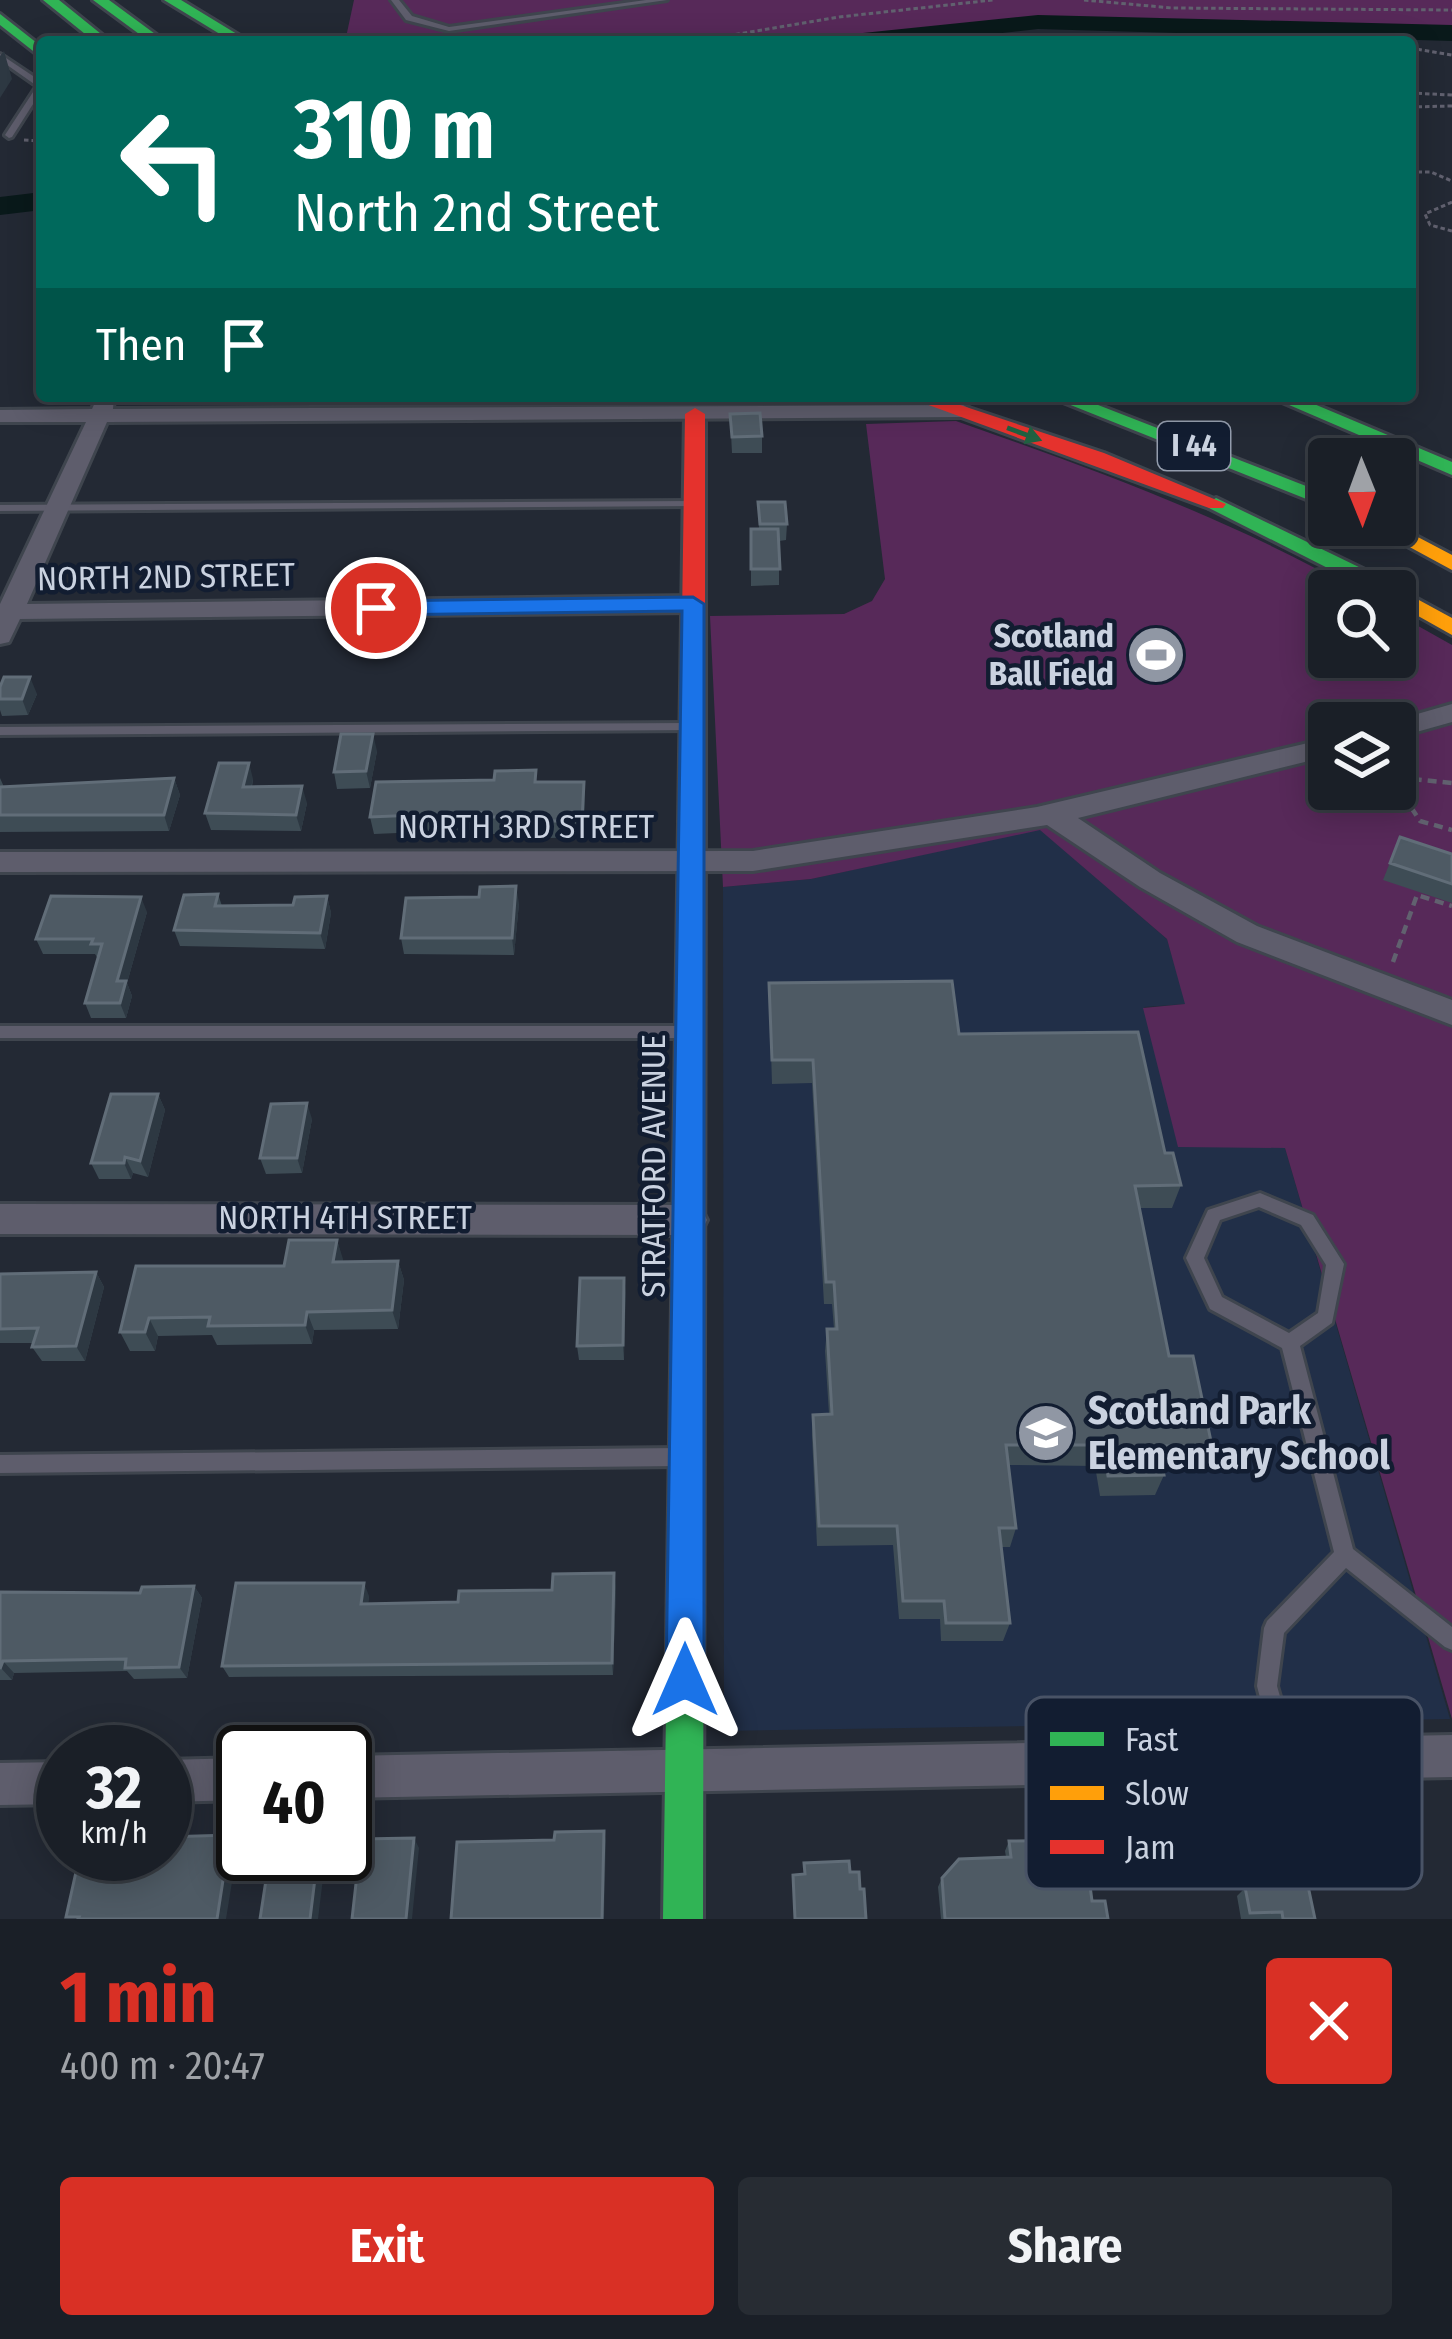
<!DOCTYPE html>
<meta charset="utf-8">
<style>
body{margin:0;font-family:"Fira Sans Condensed",sans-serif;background:#272c33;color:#f1f3f6;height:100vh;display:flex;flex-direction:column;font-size:45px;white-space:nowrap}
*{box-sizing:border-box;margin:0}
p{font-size:39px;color:#9fa2a7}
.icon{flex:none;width:66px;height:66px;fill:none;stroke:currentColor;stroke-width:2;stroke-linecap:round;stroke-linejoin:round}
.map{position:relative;height:1919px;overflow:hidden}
.sheet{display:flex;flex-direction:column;background:#1a1f27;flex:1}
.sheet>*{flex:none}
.banner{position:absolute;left:36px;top:36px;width:1380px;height:366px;border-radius:12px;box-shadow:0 6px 30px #0003,0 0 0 3px #383d44;background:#00695c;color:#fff;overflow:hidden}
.needle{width:78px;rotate:179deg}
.tools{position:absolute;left:1308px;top:438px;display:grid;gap:24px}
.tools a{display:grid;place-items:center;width:108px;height:108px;border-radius:12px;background:#1a1f27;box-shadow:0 6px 30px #0003,0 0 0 3px #383d44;font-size:60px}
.speed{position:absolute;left:36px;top:1725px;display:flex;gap:24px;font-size:60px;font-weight:700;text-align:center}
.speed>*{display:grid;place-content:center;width:156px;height:156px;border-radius:50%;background:#1a1f27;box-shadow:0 6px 30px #0003,0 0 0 3px #383d44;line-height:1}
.speed small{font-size:30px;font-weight:400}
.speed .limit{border:6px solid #111;border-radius:18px;background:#fff;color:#111}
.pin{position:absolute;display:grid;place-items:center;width:102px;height:102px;color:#fff;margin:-51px;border:6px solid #fff;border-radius:50%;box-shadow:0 3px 12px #0007}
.me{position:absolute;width:132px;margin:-66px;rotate:0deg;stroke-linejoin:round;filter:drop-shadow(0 0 9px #0008)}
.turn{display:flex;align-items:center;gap:42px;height:252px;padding:0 60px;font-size:54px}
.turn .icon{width:156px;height:156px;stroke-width:2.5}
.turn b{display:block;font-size:84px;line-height:102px}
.then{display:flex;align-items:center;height:114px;padding:0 60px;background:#0003;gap:24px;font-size:45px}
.round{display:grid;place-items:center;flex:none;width:126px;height:126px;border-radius:12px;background:#272c33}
.overview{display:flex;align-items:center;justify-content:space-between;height:204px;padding:0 60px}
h1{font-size:72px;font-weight:700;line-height:90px;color:#d93025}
.cta{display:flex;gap:24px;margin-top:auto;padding:24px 60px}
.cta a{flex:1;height:138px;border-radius:12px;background:#d93025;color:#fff;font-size:48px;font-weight:700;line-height:138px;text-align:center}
.cta a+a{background:#272c33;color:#f1f3f6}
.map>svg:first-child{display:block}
.built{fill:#212f48}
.green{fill:#572959;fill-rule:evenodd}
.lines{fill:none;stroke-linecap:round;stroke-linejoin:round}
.river{fill:#09191a;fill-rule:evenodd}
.lane-casing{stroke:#3f454e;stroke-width:6}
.street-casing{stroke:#3f454e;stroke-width:6}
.fast-casing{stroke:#3f454e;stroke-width:6}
.slow-casing{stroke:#3f454e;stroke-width:6}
.jam-casing{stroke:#3f454e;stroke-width:6}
.path-far1{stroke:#61616f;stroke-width:3;stroke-dasharray:4.5 3;stroke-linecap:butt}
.path{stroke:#61616f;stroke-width:4.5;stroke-dasharray:9 6;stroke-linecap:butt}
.lane{fill:#5e5d6c;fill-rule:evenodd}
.street{fill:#5e5d6c;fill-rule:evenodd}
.fast{fill:#30b455;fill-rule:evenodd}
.slow{fill:#ff9f0a;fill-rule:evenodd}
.jam{fill:#e5322d;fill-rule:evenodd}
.wall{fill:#3e4c55}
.shaded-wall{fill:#2d3842}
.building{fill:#4e5a64;stroke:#616d78;stroke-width:3}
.oneway{fill:#206141}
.route{fill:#1a73e8;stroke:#114b97;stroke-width:3}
.labels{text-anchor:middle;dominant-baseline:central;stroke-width:9;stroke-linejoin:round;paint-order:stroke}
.shield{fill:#121d31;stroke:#939cac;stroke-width:3}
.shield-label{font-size:30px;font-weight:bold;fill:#cad2e0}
.street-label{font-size:33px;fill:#cad2e0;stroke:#121d31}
.poi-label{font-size:33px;font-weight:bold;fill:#cad2e0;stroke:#121d31;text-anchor:end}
.near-poi-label{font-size:39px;font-weight:bold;fill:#cad2e0;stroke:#121d31;text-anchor:start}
.key{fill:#121d31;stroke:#495366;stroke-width:3}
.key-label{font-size:33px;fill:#cad2e0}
</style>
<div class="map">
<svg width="1452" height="1919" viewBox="0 0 1452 1919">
<rect width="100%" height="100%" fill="#232934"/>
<path class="built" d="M1040,829l127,110 19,65 -42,3 141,141 165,571 -726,12 -1,-844 88,-8z"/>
<path class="green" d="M354,0h1098v33l-414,-11 -185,20h-508z
M956,421c137,48 275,98 401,170h-28v66h66v-44l57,32v1074l-167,-571 -107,-1 -35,-139 42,-4 -18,-65 -127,-109 -229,49 -88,8 -13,-271 134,-2 28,-13 13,-22 -19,-155zM1329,723h66v66h-66z"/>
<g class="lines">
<path class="river" d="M1038,15l414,10v16l-414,-12 -115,13h-83l13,-8z
M42,192v18l-42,5v-18z"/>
<defs>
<path id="lane" d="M391,0h8l13,16 37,11 197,-27h21l-218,31 -43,-11z
M0,54l42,28v8l-30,47 -3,1 -4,-3 32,-49 -37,-26z
M693,501l6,3 -2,2 -697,5v-6z
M689,723l7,4 -2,3 -694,5v-8z
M0,1026h687l6,2 2,4 -2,4 -6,2h-687z
M1260,1193l53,22 31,49 -12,59 -32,23 53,203 99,78v23l-7,-3 -99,-79 -62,65 -7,53 20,70 -4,7 -7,4 -7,-4 -4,-7 -18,-70 7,-58 3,-7 67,-69 -52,-204 -72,-39 -24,-51 22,-48zM1259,1207l42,18 25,40 -8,48 -29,20 -67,-36 -18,-39 16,-38z
M679,1448l7,3 2,6 -2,6 -7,3 -679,7v-18z"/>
<path id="street" d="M98,396h16l-1,13 850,-4 11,6 -11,6 -856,5 -80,182 666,-8 12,8 -12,8 -673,7 -11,23 -9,2v-40l86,-182h-86v-12l92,-1z
M1452,704v18l-57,16v-15h-9z
M1329,738v18l-251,62 82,55 97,53 195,74v25l-215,-83 -97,-55 -93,-62 -294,46 -753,1v-20l753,-1 284,-44z
M0,1204l690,1 12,5 5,10 -5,10 -12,5 -690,-1z
M1452,1735v42l-1107,21v-42z
M243,1758v42l-78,2v-42z
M63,1762v42l-63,1v-42z"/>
<path id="fast" d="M43,0h16l52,42h-16z
M93,0h16l57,42h-16z
M164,0h17l69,42h-17z
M0,14l42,33v11l-42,-33z
M1048,396h27l254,99v13z
M1268,396h27l157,66v13z
M1216,498l182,88 3,5 -6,5v-5h-22l-164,-83 -3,-4z
M692,814l13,9 -2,1096h-40l16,-1096z"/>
<path id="slow" d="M1369,525h26l57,30v15z
M1395,587l57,31v17l-57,-32v-12h-9z"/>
<path id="jam" d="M904,396h29l171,57 122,51 -3,4h-14z
M695,408l10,6v409l-13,9 -13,-9 6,-409z"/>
</defs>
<use href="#lane" class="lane-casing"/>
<use href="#street" class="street-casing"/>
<use href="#fast" class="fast-casing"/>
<use href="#slow" class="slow-casing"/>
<use href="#jam" class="jam-casing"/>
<path class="path-far1" d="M1084,0l88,8 280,2
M691,42l148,-25 154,-17
M970,42l34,-5 126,5
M1183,42h65
M1410,48l42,7
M1410,93l42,2
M1410,107l42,-1
M24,140l18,1
M1410,172h21l21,9
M1452,202l-27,12 5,11 22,6"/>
<path class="path" d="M1395,783l25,38 32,9
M1400,787l13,-8 39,4
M1393,962l24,-67 35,11"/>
<use href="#lane" class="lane"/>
<use href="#street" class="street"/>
<use href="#fast" class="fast"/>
<use href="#slow" class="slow"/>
<use href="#jam" class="jam"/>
</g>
<path class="wall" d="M521,396h29v6l-28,1z
M730,414l32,22v17h-30z
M758,502l29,22 -1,16 -7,1v44l-28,1v-57h8z
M0,687l37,7 -9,21 -26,1 -2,-6z
M377,751l-7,37 -33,1 -3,-17z
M0,778l4,9 170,-9 6,17 -11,36 -169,1z
M253,779l-1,8 55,16 -6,28 -90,-1 -6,-17z
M537,782h47l1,16 -2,39 -33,1 -1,-5 -56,1 -1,-5 -118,5 -4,-17z
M1400,837l52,17v49l-69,-23z
M218,894l4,12 71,-1 34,-9 4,17 -6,36 -145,-3 -6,-16z
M519,903l-5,52 -110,-1 -3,-16z
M147,912l-20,71 5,13 -6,22h-35l-6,-15 13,-44 -3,-5h-52l-7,-15z
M769,983l190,51 206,119 16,32 -9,23h-33l30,148 43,90 -10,20h-39l1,9 -9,20 -55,1 -5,-30 -87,-1 8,63 -6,19h-9l9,76 -7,18h-62l-1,-22h-41l-6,-74 -76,1 -5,-111 1,-20 16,-1 -4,-63 2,-22h7l-2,-25h-8l-12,-221 -40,1z
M158,1094l7,16 -17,67 -15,-4 -2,6h-32l-8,-16z
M312,1119l-10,54 -36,1 -6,-16z
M337,1240l6,22 55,-1 6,19 -6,49 -84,1 -2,14 -95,1 -5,-10 -54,1 -3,15h-25l-10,-19 16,-66h148z
M96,1272l8,15 -19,74h-43l-10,-14 2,-4h-34v-69z
M624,1278v82h-45l-2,-14z
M194,1586l8,12 -15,80 -53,1 -7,-8 -113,2 -2,7h-12v-88l140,1z
M616,1586l-3,89 -384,2 -7,-11 147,-70 -1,7 90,-1z
M1009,1841l83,60 16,18h-167l-3,-32 4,-9 64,-21 -1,-6z
M1249,1853l66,66h-74l-4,-23 8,-8 -5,-26z"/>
<path class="shaded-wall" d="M4,51l8,28 -12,19v-42z
M30,677l7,17 -9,21 -6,-16z
M373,734l4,17 -7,37 -4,-17z
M249,763l4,16 -6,25 -4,-17z
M174,778l6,17 -11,36 -5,-16z
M584,782l1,16 -2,39 -1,-16z
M302,786l5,17 -6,28 -5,-16z
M516,886l3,17 -5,52 -2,-17z
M327,896l4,17 -6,36 -5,-16z
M141,897l6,15 -20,71 5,13 -6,22 -6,-15 -3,-22z
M158,1094l7,16 -17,67 -8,-16z
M307,1103l5,16 -10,54 -5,-15z
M125,1157l8,16 -2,6 -7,-16z
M337,1240l6,19 -3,22 -7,-19z
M398,1261l6,19 -6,49 -6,-19z
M96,1272l8,15 -19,74 -9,-15z
M624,1278l2,15 -2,67 -1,-15z
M307,1312l7,18 -2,14 -7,-19z
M149,1318l9,18 -3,15 -10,-19z
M614,1573l2,13 -3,89 -1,-12z
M364,1583l5,13 -2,20 -6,-12z
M194,1586l8,12 -15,80 -8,-11z
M3,1661l11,12 -2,7 -11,-12z
M604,1831l2,10 -2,78h-2z
M230,1835l8,10 -12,74h-9z
M414,1838l5,10 -7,71h-6z
M318,1854h8l-8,65h-8z"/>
<path class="building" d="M760,413l2,23 -30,1 -2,-23z
M758,502h27l2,22h-27z
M751,529h27l2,40h-29z
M4,677h26l-8,22h-22v-12z
M341,734h32l-7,37 -32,1z
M219,763h30l-6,24 59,-1 -6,29 -91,-2z
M536,770l-1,12h49l-2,39h-34v-4h-58l1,-5 -121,5 6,-35 118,-2 1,-9z
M174,778l-10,37h-164v-28z
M1400,837l52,17v30l-62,-21z
M516,886l-4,52h-111l5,-40 73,-1 1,-10z
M218,894l-3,12 78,-1 2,-8 32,-1 -7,37 -146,-3 10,-35z
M51,896l90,1 -24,84h9l-6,22h-35l17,-59h-11l2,-5h-57z
M952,981l7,53 179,-2 27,121h8l8,32 -46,1 34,170h24l19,90h-53l5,29 -56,1 -5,-31h-97l10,83h-17l11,95h-64l-2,-22h-41l-6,-75h-78l-6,-111 19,-1 -5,-85h10l-3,-47h-8l-13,-222h-41l-3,-77z
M111,1094h47l-18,67 -15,-4 -1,6h-33z
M307,1103l-10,55h-37l11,-54z
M289,1240h48l-4,22 65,-1 -6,49 -85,2 -2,13 -97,1 2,-9 -61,1 -4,14h-25l16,-66h148z
M96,1272l-20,74 -44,1 6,-19 -38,1v-55z
M580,1278h44l-1,67 -46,1z
M614,1573l-2,90 -390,3 14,-83h128l-3,21 97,-2 1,-11 93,-1 1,-16z
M194,1586l-15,81 -54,1 1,-9 -123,2 -3,8v-77l140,1 2,-6z
M604,1831l-2,88h-151l6,-77 97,-2 1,-8z
M230,1835l-13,84h-139l1,-2h-13l14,-63h85v-17z
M414,1838l-8,81h-54l9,-80z
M1084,1840l8,61h13l3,18h-163l-3,-41 17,-19 52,-2 -2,-16z
M1249,1853h52l14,66h-32l-1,-7 -32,1 -5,-26h10z
M270,1854h48l-8,65h-50z
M849,1861l1,11h9l1,17h4l2,30h-71l-2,-44 12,-1 -1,-11z"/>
<defs><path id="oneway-solid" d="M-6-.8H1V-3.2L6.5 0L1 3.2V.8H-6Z" transform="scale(3)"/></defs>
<use class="oneway" href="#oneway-solid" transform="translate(1024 434) rotate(20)"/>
<path class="route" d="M693,597l11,7v1076l-6,14 -13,5 -13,-5 -6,-14 16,-1069 -306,4 -12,-7 12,-7z"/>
<defs>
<symbol id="stadium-disc" viewBox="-11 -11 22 22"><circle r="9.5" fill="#9097a4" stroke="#121d31"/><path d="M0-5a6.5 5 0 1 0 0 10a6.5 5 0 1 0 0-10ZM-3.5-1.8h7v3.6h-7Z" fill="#fff"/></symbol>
<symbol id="school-disc" viewBox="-11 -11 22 22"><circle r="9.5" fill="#9097a4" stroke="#121d31"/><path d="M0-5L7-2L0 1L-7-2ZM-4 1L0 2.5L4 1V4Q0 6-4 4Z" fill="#fff"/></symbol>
</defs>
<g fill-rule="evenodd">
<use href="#stadium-disc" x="1123" y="622" width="66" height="66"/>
<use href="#school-disc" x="1013" y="1400" width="66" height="66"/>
</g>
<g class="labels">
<rect class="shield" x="1158" y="422" width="72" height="48" rx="9"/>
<g class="shield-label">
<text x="1194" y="446">I 44</text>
</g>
<g class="street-label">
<text transform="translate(166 577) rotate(-1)">NORTH 2ND STREET</text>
<text x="526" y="827">NORTH 3RD STREET</text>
<text transform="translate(654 1166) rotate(-90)">STRATFORD AVENUE</text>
<text x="345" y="1218">NORTH 4TH STREET</text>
</g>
<g class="poi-label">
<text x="1114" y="636">Scotland<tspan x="1114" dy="38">Ball Field</tspan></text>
</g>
<g class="near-poi-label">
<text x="1088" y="1411">Scotland Park<tspan x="1088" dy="45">Elementary School</tspan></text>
</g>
</g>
<rect x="1026" y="1697" width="396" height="192" rx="18" class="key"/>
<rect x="1050" y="1732" width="54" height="14" fill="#30b455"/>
<rect x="1050" y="1786" width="54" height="14" fill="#ff9f0a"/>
<rect x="1050" y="1840" width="54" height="14" fill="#e5322d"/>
<g class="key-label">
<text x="1125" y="1751">Fast</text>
<text x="1125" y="1805">Slow</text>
<text x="1125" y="1859">Jam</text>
</g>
</svg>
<div class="tools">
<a><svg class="needle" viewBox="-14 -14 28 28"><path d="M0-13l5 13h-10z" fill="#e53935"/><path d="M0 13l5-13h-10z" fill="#9fa2a7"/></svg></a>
<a><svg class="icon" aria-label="search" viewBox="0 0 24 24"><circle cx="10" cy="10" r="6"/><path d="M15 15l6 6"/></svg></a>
<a><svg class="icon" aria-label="layers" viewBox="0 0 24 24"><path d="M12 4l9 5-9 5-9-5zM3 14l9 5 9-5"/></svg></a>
</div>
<div class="speed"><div>32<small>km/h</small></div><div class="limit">40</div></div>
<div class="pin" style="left:376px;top:608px;background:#d93025"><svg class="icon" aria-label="arrive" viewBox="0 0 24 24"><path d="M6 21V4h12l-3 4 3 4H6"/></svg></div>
<svg class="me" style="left:685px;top:1680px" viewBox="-20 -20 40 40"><path d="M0-17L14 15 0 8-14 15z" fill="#1a73e8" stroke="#fff" stroke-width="4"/></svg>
<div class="banner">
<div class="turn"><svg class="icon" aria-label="left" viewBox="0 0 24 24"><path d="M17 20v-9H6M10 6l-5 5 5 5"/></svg><div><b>310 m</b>North 2nd Street</div></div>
<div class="then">Then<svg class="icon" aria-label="arrive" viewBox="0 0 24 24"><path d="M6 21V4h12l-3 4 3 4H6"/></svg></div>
</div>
</div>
<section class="sheet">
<div class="overview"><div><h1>1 min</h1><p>400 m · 20:47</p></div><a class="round" style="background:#d93025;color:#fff"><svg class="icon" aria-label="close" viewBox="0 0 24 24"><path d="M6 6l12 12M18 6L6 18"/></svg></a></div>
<div class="cta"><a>Exit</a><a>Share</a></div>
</section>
